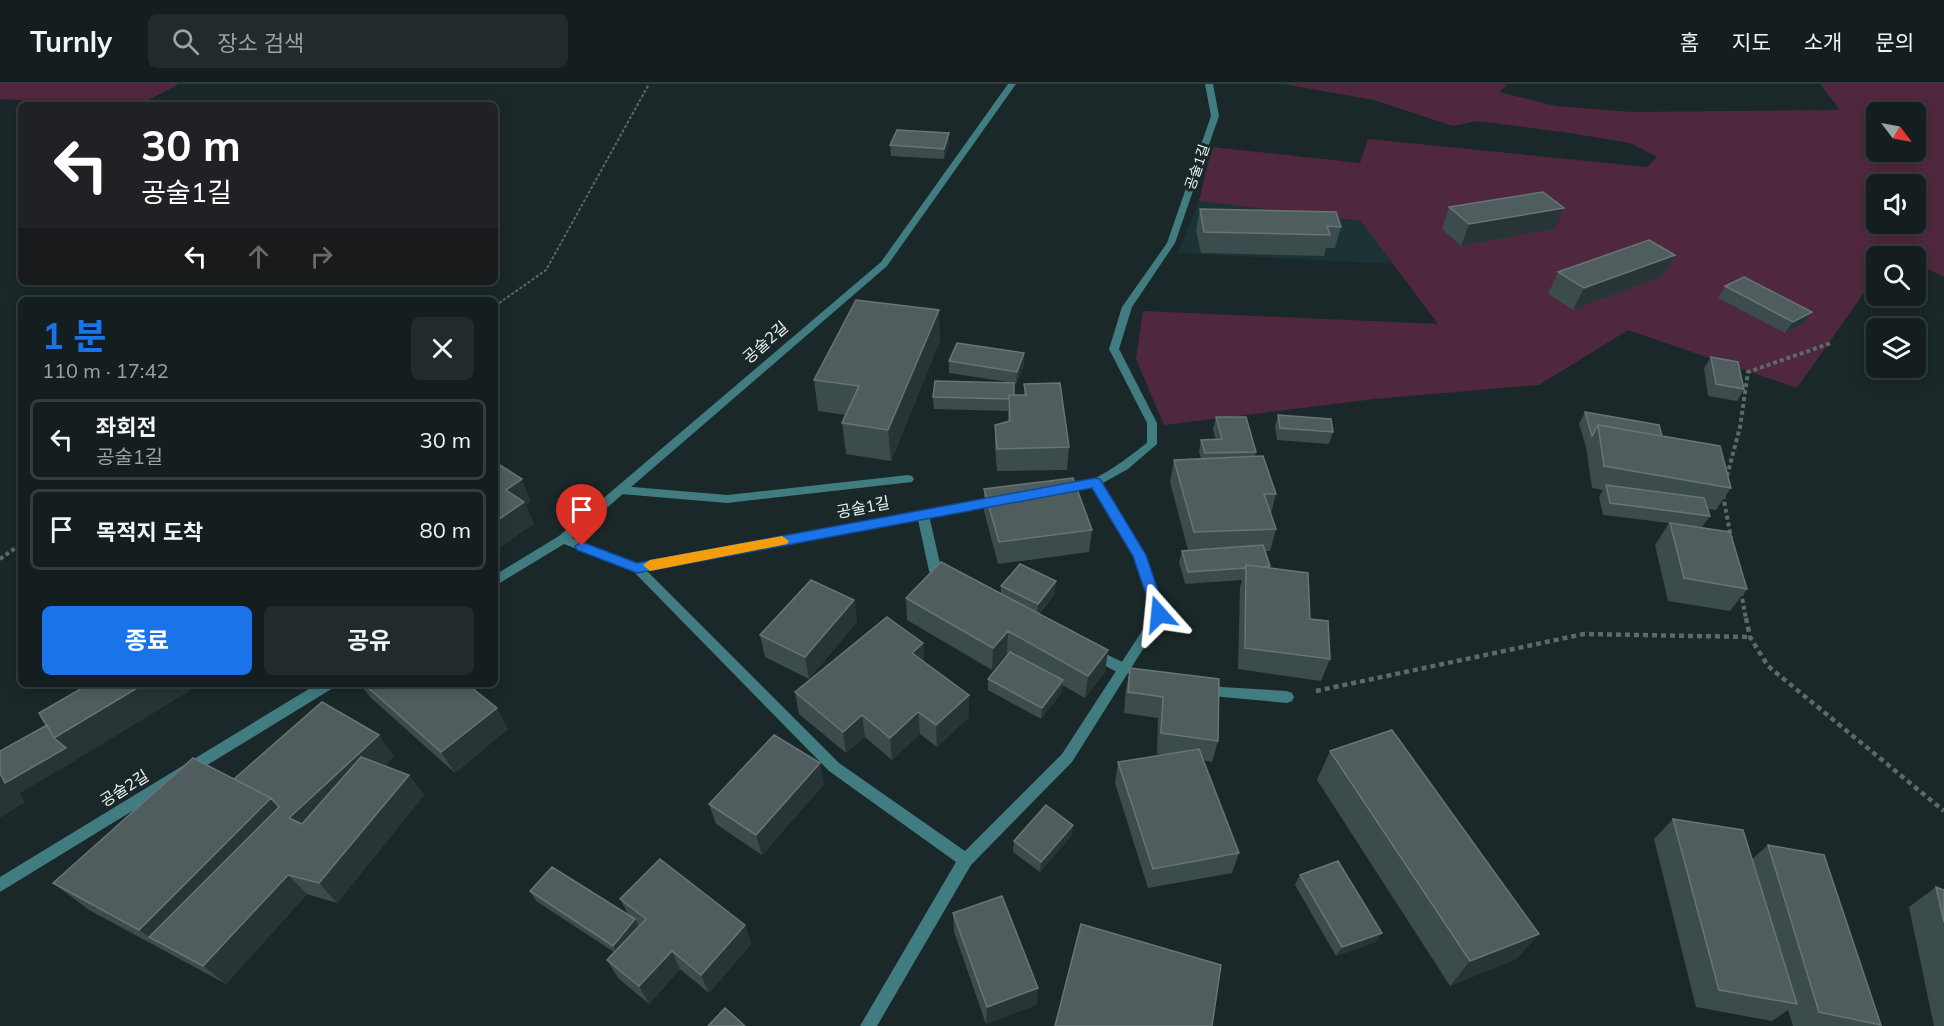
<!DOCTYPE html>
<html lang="ko">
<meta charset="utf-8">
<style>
body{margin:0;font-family:Mulish,"Noto Sans KR",sans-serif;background:#212b2d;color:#f1f3f6;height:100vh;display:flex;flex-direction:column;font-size:22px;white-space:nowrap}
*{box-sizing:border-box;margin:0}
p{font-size:20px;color:#9da2a5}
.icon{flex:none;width:33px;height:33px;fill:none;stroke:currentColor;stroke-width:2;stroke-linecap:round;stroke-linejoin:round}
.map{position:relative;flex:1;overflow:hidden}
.side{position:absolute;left:18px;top:213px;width:480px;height:390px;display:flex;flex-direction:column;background:#141e20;border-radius:9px;box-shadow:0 3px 15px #0003,0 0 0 2px #333c3e}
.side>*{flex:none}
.banner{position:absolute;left:18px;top:18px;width:480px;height:183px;border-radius:9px;box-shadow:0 3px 15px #0003,0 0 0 2px #333c3e;background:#202124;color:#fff;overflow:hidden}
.needle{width:39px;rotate:122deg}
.fabs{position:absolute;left:1866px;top:18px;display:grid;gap:12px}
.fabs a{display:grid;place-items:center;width:60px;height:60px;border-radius:9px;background:#141e20;box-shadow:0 3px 15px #0003,0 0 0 2px #333c3e;font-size:30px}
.pin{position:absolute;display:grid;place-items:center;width:51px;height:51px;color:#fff;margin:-62px -26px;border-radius:50% 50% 50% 0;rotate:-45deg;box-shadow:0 0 6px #0007}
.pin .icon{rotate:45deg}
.me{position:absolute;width:66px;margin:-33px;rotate:342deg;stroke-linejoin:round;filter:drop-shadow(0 0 4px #0008)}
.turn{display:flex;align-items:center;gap:21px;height:126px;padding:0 24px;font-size:27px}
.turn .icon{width:78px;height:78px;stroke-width:2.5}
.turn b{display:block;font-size:42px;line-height:51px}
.lanes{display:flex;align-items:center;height:57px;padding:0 24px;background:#0003;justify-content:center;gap:30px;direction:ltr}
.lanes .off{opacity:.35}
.round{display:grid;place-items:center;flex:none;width:63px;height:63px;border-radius:9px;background:#212b2d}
.head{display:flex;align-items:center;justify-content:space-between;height:102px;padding:0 24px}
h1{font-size:36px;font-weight:700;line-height:45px;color:#1a73e8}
.action{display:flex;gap:12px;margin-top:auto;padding:12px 24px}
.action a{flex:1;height:69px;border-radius:9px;background:#1a73e8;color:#fff;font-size:24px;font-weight:700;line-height:69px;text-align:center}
.action a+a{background:#212b2d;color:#f1f3f6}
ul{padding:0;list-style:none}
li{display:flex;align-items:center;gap:18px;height:81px;margin:0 12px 9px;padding:0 12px;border:3px solid #333c3e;border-radius:9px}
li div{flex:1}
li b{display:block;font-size:22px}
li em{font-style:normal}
header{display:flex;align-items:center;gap:36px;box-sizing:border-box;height:84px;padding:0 30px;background:#141e20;border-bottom:2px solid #333c3e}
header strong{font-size:28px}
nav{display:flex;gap:33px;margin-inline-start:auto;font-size:21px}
.search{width:420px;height:54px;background:#212b2d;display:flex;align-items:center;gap:15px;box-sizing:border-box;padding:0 21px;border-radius:9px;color:#9da2a5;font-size:22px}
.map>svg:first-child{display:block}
.built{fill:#1b3335}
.green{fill:#50283d;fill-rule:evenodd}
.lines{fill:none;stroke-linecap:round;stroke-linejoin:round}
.path-far2{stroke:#5d696a;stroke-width:2;stroke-dasharray:3 2;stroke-linecap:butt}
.path-far1{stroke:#5d696a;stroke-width:4;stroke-dasharray:4 3;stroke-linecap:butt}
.path{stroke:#5d696a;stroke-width:4.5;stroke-dasharray:5 4;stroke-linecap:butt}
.lane{fill:#407c80;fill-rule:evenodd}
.street{fill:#407c80;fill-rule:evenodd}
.wall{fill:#3c4b4c}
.shaded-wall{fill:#273537}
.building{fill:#4f5d5e;stroke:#687576;stroke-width:1.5}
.route{fill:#1a73e8;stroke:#114b97;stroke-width:1.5}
.slow{fill:#f59e0b}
.labels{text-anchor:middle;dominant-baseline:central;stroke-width:6;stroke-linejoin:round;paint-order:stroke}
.far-street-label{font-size:14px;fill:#edf6f6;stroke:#1a282a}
.street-label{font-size:16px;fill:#edf6f6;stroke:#1a282a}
</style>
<header>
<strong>Turnly</strong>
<div class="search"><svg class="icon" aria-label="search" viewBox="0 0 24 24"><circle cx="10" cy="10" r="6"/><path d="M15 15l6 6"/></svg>장소 검색</div>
<nav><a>홈</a><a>지도</a><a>소개</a><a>문의</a></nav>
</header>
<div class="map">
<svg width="1944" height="942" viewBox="0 0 1944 942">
<rect width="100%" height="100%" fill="#1a282a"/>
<path class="built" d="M1199,117l162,20 32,43 -215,-11z"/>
<path class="green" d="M0,0h179l-40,21h-84l4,-3 -59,-3z
M1284,0h220l2,2 -7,6 57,14 76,6 208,-2 -20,-26h124v193l-28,-14v-7h-13l-10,-4 -3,4h-14v20l-79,112 -169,-58 -89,55 -165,14 -210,26 -28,-66 7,-48 295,13 -77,-103 -162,-20 13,-54 148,16 8,-24 279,28 10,-10 -27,-14 -60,-10 -93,-12 -24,5 -79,-26zM1876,28h40v40h-40zM1876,100h40v40h-40z"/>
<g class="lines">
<path class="path-far2" d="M495,222l51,-36 103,-186"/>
<path class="path-far1" d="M1727,392l13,-49 8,-55 83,-29
M1723,411l8,43
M0,475l21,-15
M1741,508l5,27"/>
<path class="path" d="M1746,534l4,19 18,29 176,145
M1316,607l268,-57 166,3"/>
<path class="lane" d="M908,391l4,1 2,3 -2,3 -185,21 -106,-9 -6,-4 6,-4 106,9z
M923,427l6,4 12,53 10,6 2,3 -2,3c-7,2 -18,-2 -22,-9l-12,-56z
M1093,564l36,17 2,4 -2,4 -5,1 -5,-1 -31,-16 -2,-4 2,-4z"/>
<path class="street" d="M1008,0h8l-129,182 -315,272 66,25 360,-66 4,1 2,3 -6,4 -351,66 192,192 126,88 97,-97 91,-140 -20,-59 -41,-68 -29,6 -6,-4c9,-9 26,-5 37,-10 19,-10 36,-23 53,-36v-20l-38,-74 13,-42 45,-64 44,-127 -6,-32h8l6,32 -44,127 -43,64 -13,42 38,74v21l-29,25 -27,15 44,71 20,59 -93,148 -101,103 -94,161h-17l96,-164 -127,-91 -196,-200 -69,-27 -69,42v-11l64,-39 322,-274z
M1205,599l17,4 65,4 5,2 2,4 -2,4 -5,2 -65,-6 -22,-5 -2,-4 2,-4z
M317,600h18l-2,4 -333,204v-15z"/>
</g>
<path class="wall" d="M949,49v11l-5,15 -53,-3 -1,-11z
M1449,123l106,22 -94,17 -19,-17z
M1200,125l141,18 -6,21h-9l-2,8 -123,-3 -5,-23z
M1675,171l-12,21 -90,34 -25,-16 10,-22z
M1725,202l87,26 -8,11 -19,10 -67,-35z
M940,257l-49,120 -45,-7 -4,-31 3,-8 -27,-4 -4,-31z
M1711,273l33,32 -7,12 -29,-5 -4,-28z
M949,277l75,4 -8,19 -2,-1v12h10v-11l45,63 -2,23 -70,1 -2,-23v-23l13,-3v-11l-74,-2 -1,-12 75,-15 -59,-9z
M1585,328l77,24 69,52 -15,22 -8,-1 2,7 -8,11 -14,-1 59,63 -17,22 -62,-10 -13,-56 14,-22 -66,-8 -4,-18 4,-7 -11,-2 -6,-41 -7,-23z
M1278,331l55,17 -4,12 -52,-4 -2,-13z
M1216,333l40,35 -1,4 21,38 -5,19 5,16 -6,22h-5l4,17 41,51 20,40 -9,22 -83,-12 2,-82 2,-7 -57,4 -6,-22 3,-11 6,-1 -18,-68 4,-22 27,-2 -2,-6 2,-12h15l-3,-11z
M984,405l108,41 -3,22 -91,12 -14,-53z
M1001,502l54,7 -16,21 69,36 -3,22 -20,26 -23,-13v7l-21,27 -53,-29v-11l20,-25 -1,-1 -15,17 -85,-50 -1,-22 95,-4z
M854,516l3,22 -48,57 -44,-22 -5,-22z
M924,578l45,55 -32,30 -17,-13 -28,26 -27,-23 -19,16 -47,-39 -4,-22z
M1130,584l88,73 -6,21 -9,-2 36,93 -7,20 -84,15 -33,-105 3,-21 45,-7 -6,-1 1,-36 -34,-5 2,-24z
M360,600h107l41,45 -53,44 -85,-76z
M1330,667l209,183 -23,25 -66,27 -133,-206z
M394,672l-10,10 25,9 15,20 -87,108 -30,-9 -81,90 -137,-74 -36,-27 181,-104z
M824,700l-62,71 -46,-31 -7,-20z
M1673,735l79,40 16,-14 113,180 -2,1h-86l-5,-16 -16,11 -76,-14 -42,-168z
M1072,751l-32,37 -27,-20 1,-11z
M1300,791l82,58 -7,9 -39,14 -41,-71z
M1936,803l8,3v136h-10l-25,-119z
M530,807l99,25 -9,-17 125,26 6,19 -42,49 -29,-24 -31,35 -31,-26 -11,-18 7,-8 -78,-51z
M953,829l85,75 -2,17 -50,19 -32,-92z"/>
<path class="shaded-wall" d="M949,49v11l-5,15v-10z
M1564,124l-9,21 -94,17 8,-22z
M1675,171l-12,21 -90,34 11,-22z
M939,226l1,31 -49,120 -3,-31z
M1812,228l-8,11 -19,10 8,-11z
M1024,269v12l-8,19 1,-12z
M522,395l9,23 -5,3 8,19 -39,27v-29l11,-32z
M1056,497l-1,12 -18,22 1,-11z
M854,516l3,22 -48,57 -4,-22z
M1008,547l-1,22 -15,17 1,-22z
M923,559l2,22 -13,-12z
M1108,566l-3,22 -20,26 3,-22z
M1063,596l-1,12 -21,27 1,-11z
M144,600h42l5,6 -113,69 -58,34 5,9 -25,16v-55l54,-25z
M969,611v22l-32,30 -1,-22z
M497,624l11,21 -53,44 -14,-21z
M918,628l2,22 -28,26 -2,-22z
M862,631l3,22 -19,16 -3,-21z
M379,651l15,21 -86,82 -159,99 -10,-7 132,-132z
M820,679l4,21 -62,71 -6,-20z
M409,691l15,20 -87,108 -18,-20z
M1073,741l-1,10 -32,37 1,-10z
M288,791l19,19 -81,90 -23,-18z
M635,835l5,10 -22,26 -5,-9z
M745,841l6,19 -42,49 -8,-18z
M1382,849l-7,9 -39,14 6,-9z
M1539,850l-23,25 -66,27 20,-25z
M672,867l8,18 -31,35 -10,-18z
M1038,904l-2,17 -50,19 1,-17z"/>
<path class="building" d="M897,46l52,3 -5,16 -54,-4z
M1543,108l21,16 -95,16 -20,-17z
M1200,125l136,3 5,15 -14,-1 3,9 -126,-3z
M1649,156l26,15 -91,33 -26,-16z
M1744,193l68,35 -19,10 -68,-36z
M856,216l83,10 -51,120 -46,-7 17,-37 -45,-6z
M957,259l67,10 -7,19 -68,-11z
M1711,273l27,5 6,27 -28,-5z
M935,297l79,2v12h-5v4l-76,-2z
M1060,299l9,64 -72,2 -2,-24 15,-4 -1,-26h17l-2,-11z
M1585,328l74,13 3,11 -64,-11 -6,11z
M1278,331l53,4 2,13 -53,-4z
M1216,333h30l10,35 -51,1 -4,-13 21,-1z
M1598,341l122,21 11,42 -127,-22z
M1263,372l13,38h-12l12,35 -82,3 -20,-72z
M495,378l27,17 -16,11 18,12 -29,20z
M1073,394l19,52 -93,12 -15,-53z
M1606,401l98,13 6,18 -100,-13z
M1670,439l60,9 17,57 -63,-11z
M1263,461l7,21 -7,1 -17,-2 -1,3 -57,4 -6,-21z
M941,478l167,88 -20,26 -80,-45 -15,17 -87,-50z
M1020,480l36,17 -18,23 -37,-18z
M1246,481l62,8 2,46 18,2 2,38 -85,-11z
M811,496l43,20 -49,57 -45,-22z
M887,533l36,26 -11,10 57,42 -33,30 -18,-13 -28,26 -28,-23 -19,17 -48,-40z
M1010,568l53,28 -21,28 -54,-29z
M1130,584l89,11 -1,62 -57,-8 2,-36 -35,-5z
M89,600h55l-90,54 -15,-25z
M364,600h103l30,24 -56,44z
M322,618l57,33 -90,83 13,6 59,-67 48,18 -90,108 -31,-8 -85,91 -54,-29 130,-130 -8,-9 -37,-19z
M47,641l7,13 12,10 -61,35 -5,-10v-22z
M1392,646l147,204 -69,27 -140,-210z
M774,651l46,28 -64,72 -47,-31z
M1199,665l40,104 -86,16 -35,-107z
M193,674l78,40 -132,132 -86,-47z
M1046,721l27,20 -32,37 -27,-21z
M1673,735l70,11 54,174 -78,-14z
M1768,761l56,10 57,170 -62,-13z
M660,775l85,66 -44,50 -29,-24 -33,35 -32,-26 39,-41 -26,-20z
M1338,777l44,72 -40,14 -42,-72z
M552,783l83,52 -22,27 -83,-55z
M1936,803l8,3v32z
M1002,812l36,92 -51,19 -34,-94z
M1081,840l140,41 -9,61h-157z
M725,924l20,18h-37z"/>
<path class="route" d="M1095,394l5,1 46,76 20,59 -2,4h-10l-21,-62 -41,-68 -455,85 -60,-23 -2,-4 7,-4 55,21z"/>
<path class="slow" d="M782,452l7,5 -2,3 -137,27 -7,-6 7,-5z"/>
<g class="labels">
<g class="far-street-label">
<text transform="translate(1197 83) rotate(-71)">공술1길</text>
</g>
<g class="street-label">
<text transform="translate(765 258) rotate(-41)">공술2길</text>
<text transform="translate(863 423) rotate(-11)">공술1길</text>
<text transform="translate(124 704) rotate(-32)">공술2길</text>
</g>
</g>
</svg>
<div class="fabs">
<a><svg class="needle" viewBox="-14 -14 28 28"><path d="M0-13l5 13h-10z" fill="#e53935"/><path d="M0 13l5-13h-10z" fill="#9da2a5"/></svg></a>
<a><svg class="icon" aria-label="sound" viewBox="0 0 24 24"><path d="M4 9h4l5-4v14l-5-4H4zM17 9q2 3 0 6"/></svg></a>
<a><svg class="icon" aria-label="search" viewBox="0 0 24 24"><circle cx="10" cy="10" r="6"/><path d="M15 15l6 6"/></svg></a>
<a><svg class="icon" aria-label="layers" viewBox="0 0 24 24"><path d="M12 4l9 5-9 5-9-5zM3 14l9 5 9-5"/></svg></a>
</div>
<div class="pin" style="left:582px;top:462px;background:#d93025"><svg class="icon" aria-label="arrive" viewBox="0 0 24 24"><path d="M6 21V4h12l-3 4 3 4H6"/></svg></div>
<svg class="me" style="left:1159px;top:530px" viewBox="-20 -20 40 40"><path d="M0-17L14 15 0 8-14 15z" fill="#1a73e8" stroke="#fff" stroke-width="4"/></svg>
<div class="banner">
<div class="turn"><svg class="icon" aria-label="left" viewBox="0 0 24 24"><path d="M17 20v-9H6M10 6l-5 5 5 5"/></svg><div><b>30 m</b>공술1길</div></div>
<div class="lanes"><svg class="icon" aria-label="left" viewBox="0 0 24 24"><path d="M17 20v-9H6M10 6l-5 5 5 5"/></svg><svg class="icon off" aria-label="ahead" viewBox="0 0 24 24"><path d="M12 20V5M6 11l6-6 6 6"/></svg><svg class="icon off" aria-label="right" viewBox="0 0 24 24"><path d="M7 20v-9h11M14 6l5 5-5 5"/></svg></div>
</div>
<section class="side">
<div class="head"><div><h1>1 분</h1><p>110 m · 17:42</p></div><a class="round"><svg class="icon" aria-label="close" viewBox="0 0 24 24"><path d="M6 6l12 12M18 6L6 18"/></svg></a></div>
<ul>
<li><svg class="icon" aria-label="left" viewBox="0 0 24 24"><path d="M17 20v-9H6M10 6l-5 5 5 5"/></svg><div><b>좌회전</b><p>공술1길</p></div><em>30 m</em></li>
<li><svg class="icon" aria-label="arrive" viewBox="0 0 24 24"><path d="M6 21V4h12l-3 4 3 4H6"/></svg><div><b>목적지 도착</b></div><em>80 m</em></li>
</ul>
<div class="action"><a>종료</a><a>공유</a></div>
</section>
</div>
